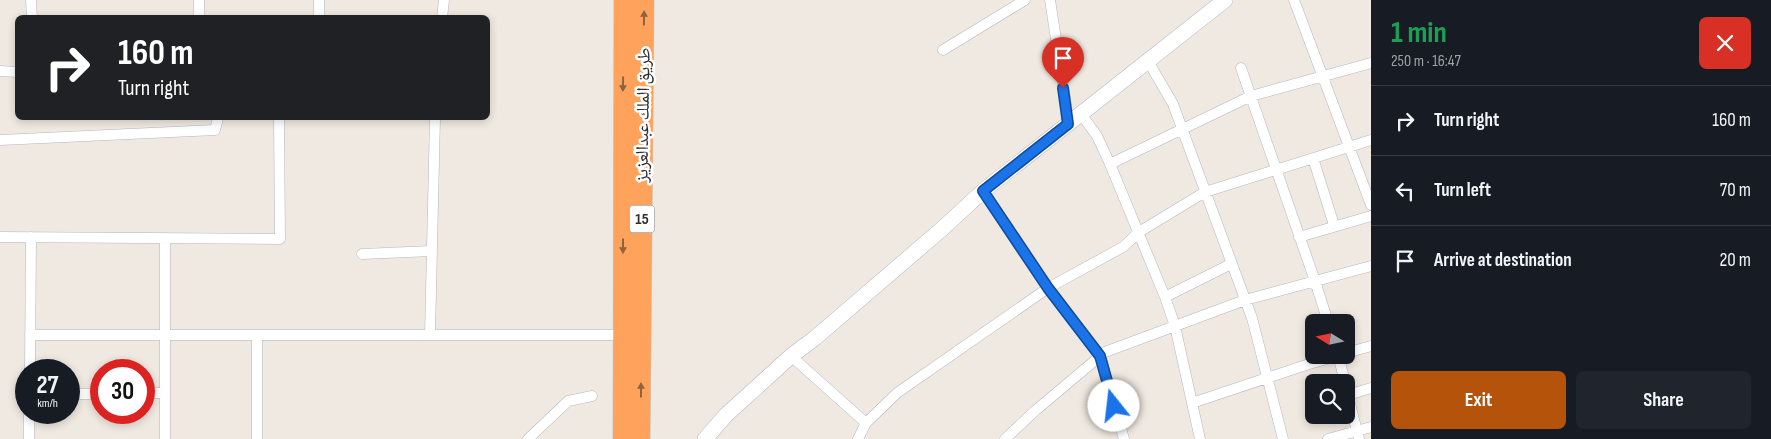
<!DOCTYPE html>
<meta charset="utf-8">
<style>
body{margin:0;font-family:"Sofia Sans Condensed","Noto Naskh Arabic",sans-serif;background:#20242c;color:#f1f3f6;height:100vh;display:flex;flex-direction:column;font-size:19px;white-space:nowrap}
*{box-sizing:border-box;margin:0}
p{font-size:16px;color:#9ea1a6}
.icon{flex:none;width:28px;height:28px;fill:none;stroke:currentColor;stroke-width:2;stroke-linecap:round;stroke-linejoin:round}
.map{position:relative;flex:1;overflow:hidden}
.side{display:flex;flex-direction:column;background:#171b24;width:400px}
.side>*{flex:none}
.hud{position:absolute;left:15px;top:15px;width:475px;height:105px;border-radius:8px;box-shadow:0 2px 8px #0003;background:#202124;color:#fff;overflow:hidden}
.needle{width:32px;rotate:280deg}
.controls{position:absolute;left:1305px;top:314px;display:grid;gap:10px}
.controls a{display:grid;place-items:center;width:50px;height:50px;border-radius:8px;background:#171b24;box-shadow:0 2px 8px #0003;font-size:25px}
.speed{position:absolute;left:15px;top:359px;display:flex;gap:10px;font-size:25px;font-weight:700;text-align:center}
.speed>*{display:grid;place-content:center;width:65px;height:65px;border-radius:50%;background:#171b24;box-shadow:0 2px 8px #0003;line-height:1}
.speed small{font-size:12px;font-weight:400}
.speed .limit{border:8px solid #d22;background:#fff;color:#111}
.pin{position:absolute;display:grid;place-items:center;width:42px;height:42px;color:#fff;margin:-51px -21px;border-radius:50% 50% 50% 0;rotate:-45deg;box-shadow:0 0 5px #0007}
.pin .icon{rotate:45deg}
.me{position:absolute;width:55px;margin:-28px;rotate:344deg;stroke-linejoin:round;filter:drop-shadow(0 0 4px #0008)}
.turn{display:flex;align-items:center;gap:18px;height:105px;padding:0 20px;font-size:22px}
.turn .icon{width:65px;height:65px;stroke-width:2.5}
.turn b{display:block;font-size:35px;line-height:42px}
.round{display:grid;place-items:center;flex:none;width:52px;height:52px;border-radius:8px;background:#20242c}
.headline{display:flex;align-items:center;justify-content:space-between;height:85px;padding:0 20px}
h1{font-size:30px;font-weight:700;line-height:38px;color:#1e9e55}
.button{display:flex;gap:10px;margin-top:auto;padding:10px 20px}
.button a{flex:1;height:58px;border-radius:8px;background:#b45309;color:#fff;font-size:20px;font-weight:700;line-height:58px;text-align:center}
.button a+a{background:#20242c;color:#f1f3f6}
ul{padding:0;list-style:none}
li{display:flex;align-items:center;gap:15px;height:70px;padding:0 20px;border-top:1px solid #363941}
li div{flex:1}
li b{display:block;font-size:19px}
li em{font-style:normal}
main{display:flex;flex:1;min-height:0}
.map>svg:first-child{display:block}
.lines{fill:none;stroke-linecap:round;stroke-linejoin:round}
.street-casing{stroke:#b4b7c1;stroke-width:11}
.secondary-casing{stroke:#b4b7c1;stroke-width:16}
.highway-casing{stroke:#c9c9c9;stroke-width:21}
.street{stroke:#fff;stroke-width:10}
.secondary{stroke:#fff;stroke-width:15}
.highway{stroke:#ffa35c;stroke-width:20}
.oneway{fill:#8c6343}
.route-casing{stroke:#114b97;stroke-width:12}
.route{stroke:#1a73e8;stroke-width:9}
.labels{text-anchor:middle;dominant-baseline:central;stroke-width:5;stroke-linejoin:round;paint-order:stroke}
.shield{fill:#fff;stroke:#6d6d6d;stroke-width:1}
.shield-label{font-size:16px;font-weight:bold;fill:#2e2e2e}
.street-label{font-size:18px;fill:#2e2e2e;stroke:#fff}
</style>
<main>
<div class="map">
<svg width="1371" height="439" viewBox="0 0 1371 439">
<rect width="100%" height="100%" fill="#efe9e1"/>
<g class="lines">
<defs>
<path id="street" d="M31,0l1,18
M319,0v18
M1050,0l19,124
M1294,0l77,205
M199,18v-18
M442,18l2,-18
M943,50l82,-50
M1148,61l25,43 79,214 31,121
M1241,68l74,213 13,41
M0,71l18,1
M1081,114l16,22 13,28 55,133 10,29 25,113
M0,140l215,-10 3,-12
M1313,158l21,67
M1110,164l141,-68 120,-33
M983,191l65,97 52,68 24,83
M0,237l280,2 -1,-121
M1299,237l72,-21
M165,238v201
M362,254l70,-3
M1165,297l66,-33
M30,335h593
M257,335v104
M430,335l5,-217
M1346,353l25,-7
M1338,355l7,27
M791,356l75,67
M30,370l1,-133
M1346,388l13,51
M144,393h21
M69,394h32
M1348,395l23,-7
M1192,403l114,-38 34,-10
M29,439v-27
M528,439l40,-38 24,-5
M858,439l8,-16 31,-30 151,-105 75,-41 16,-15 66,-40 166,-52
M1005,439l31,-29 69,-58 140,-52 126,-34
M1328,439l43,-12"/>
<path id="secondary" d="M705,439l21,-24 65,-59 24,-18 128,-110 40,-37 242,-191"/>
<path id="highway" d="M623,439l1,-439
M640,439l4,-439"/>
</defs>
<use href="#street" class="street-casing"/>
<use href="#secondary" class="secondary-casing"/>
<use href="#highway" class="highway-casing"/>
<use href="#street" class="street"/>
<use href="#secondary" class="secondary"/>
<use href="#highway" class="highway"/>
</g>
<defs><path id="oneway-solid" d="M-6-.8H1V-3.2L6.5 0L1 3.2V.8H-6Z" transform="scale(1.25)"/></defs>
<g class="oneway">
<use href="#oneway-solid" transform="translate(644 18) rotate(-89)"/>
<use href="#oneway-solid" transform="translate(623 84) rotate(91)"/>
<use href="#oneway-solid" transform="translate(623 246) rotate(90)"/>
<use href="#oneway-solid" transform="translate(641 390) rotate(-90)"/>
</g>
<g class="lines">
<defs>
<path id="route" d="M1063,88l5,36 -85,67 65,97 52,68 14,50"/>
</defs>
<use href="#route" class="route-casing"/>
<use href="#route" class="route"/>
</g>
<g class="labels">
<rect class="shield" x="629.5" y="205.5" width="25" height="27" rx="4"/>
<g class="shield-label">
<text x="642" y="219">15</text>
</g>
<g class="street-label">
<text transform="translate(643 115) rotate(-89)">طريق الملك عبدالعزيز</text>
</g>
</g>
</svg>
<div class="controls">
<a><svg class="needle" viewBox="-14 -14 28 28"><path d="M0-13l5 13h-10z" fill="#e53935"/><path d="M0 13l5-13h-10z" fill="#9ea1a6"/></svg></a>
<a><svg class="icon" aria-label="search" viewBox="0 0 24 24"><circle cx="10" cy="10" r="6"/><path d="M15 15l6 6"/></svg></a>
</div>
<div class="speed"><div>27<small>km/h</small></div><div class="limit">30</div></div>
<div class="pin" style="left:1063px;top:88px;background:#d93025"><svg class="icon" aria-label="arrive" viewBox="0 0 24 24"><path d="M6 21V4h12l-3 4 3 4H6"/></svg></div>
<svg class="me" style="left:1114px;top:406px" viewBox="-20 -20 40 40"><circle r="19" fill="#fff"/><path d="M0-13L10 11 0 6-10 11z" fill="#1a73e8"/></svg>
<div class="hud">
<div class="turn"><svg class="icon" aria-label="right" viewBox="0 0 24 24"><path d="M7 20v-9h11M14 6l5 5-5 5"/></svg><div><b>160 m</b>Turn right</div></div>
</div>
</div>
<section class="side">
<div class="headline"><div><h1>1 min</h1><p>250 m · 16:47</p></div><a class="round" style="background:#d93025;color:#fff"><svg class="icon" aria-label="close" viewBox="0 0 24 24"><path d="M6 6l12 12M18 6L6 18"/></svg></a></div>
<ul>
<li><svg class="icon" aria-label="right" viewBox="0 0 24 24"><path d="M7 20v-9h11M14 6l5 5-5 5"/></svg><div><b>Turn right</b></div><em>160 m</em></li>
<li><svg class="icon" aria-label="left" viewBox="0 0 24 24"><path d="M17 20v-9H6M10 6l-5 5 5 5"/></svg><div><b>Turn left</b></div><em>70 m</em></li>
<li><svg class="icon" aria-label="arrive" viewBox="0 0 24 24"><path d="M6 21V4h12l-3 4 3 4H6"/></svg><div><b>Arrive at destination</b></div><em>20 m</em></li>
</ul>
<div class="button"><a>Exit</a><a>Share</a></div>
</section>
</main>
